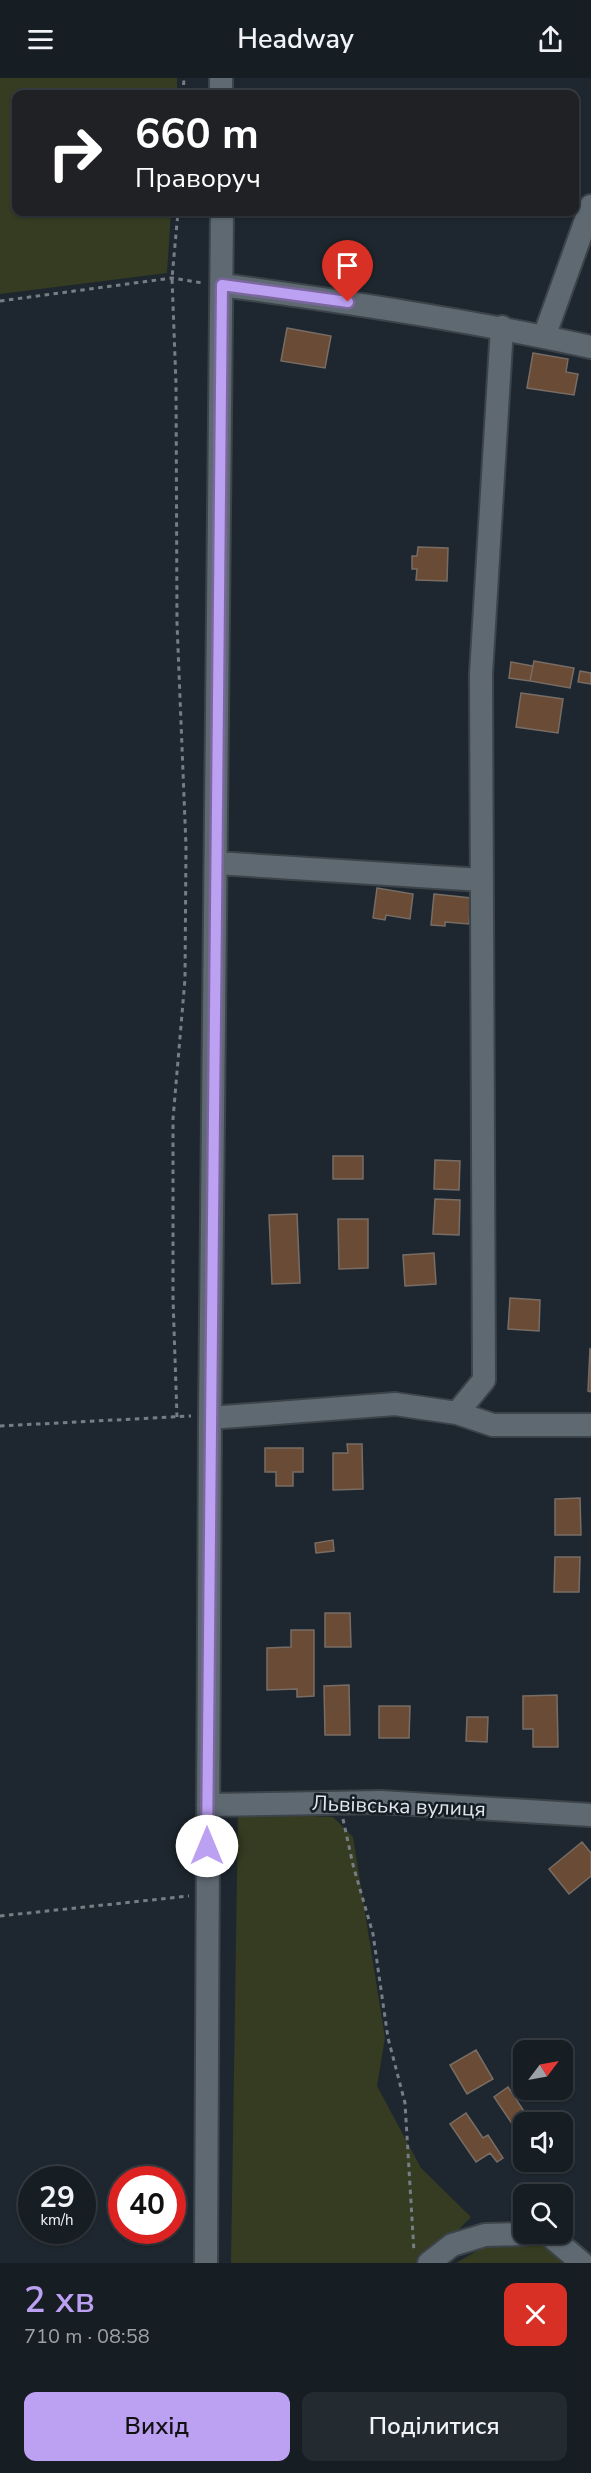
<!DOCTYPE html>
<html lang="uk">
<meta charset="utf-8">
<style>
body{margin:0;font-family:"Nunito Sans",sans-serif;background:#232a30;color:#f1f3f6;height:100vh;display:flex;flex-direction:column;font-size:22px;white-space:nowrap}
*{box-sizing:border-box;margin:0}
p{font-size:20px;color:#9ea2a6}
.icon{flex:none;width:33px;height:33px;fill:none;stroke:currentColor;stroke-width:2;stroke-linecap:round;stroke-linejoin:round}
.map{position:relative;height:2185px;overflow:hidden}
.side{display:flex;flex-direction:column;background:#161d23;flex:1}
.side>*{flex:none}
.banner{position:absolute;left:12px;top:12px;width:567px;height:126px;border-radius:12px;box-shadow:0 2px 4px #0004,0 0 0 2px #353b41;background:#202124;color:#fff;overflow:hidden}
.needle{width:39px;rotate:58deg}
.buttons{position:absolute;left:513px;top:1962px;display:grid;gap:12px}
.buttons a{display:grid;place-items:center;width:60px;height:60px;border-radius:12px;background:#161d23;box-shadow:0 2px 4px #0004,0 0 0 2px #353b41;font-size:30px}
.speed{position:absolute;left:18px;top:2088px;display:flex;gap:12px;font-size:30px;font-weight:700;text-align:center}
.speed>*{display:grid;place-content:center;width:78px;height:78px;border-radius:50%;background:#161d23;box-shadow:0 2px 4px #0004,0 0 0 2px #353b41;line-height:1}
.speed small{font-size:15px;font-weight:400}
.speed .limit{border:9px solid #d22;background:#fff;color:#111}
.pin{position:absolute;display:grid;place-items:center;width:51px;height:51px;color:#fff;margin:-62px -26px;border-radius:50% 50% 50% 0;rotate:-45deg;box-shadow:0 0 6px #0007}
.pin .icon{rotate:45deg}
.me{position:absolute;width:66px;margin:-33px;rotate:0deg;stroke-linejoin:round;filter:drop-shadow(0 0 4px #0008)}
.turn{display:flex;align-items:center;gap:21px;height:126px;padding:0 24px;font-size:27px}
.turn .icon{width:78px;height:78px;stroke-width:2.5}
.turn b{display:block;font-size:42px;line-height:51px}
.round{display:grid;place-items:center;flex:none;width:63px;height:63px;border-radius:12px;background:#232a30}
.summary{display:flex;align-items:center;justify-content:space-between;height:102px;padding:0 24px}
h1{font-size:36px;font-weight:600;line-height:45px;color:#bca0f2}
.action{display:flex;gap:12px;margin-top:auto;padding:12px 24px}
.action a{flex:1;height:69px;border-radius:12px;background:#bca0f2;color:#111;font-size:24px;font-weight:600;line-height:69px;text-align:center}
.action a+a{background:#232a30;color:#f1f3f6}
header{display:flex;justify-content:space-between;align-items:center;height:78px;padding:0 24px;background:#161d23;font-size:27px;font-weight:600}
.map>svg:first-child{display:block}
.green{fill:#353c21}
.building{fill:#694b36;stroke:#786d65;stroke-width:1.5}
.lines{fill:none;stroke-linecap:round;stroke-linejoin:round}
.minor-casing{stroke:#3c444a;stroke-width:26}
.path{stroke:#767e85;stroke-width:3;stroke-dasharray:4.5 4.5;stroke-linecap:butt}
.minor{stroke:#5e6972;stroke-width:22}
.route-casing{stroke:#7a689d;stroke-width:15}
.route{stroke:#bca0f2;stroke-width:10}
.labels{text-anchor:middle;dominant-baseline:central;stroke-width:5;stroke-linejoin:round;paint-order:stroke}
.street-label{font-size:21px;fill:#e1e7ec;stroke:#151e25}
</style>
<header><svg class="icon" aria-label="menu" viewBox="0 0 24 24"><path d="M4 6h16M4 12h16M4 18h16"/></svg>Headway<svg class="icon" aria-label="share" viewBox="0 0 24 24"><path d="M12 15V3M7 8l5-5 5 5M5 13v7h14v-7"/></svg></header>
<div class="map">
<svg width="591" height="2185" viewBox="0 0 591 2185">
<rect width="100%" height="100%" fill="#1e272f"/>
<path class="green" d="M0,0h177v16h-161v118h155l-4,61 -167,21z
M238,1735l95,4 20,20 32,201 -8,48 44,82 50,49 -45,46h-195z
M543,2163l24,22h-111l35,-20z"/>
<path class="building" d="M287,250l44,8 -6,32 -44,-7z
M533,275l35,6 -2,13 12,2 -4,21 -47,-7z
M418,469l30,1 -1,33 -31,-1 1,-11h-5v-13h5z
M534,583l40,7 -4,20 -40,-7z
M511,584l22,4 -3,15 -21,-3z
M580,593l11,2v11l-13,-2z
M521,615l42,6 -5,34 -42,-6z
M377,810l36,6 -3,25 -24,-4 -1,5 -12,-2z
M434,816l37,4 -2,26 -24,-2v4l-14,-1z
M333,1078h30v23h-30z
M435,1082l25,1 -1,29 -25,-1z
M435,1121l25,1 -1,35 -26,-1z
M297,1136l3,69 -28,1 -3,-69z
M338,1141h30v49l-29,1z
M434,1175l2,31 -31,2 -2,-31z
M510,1220l30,2 -1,31 -31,-2z
M590,1271l1,1v42l-3,-1z
M347,1366h15l1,45 -30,1v-37h15z
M265,1370h38v24h-10v14h-17v-14h-11z
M580,1420l1,37h-26v-36z
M333,1462l1,11 -18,2 -1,-10z
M555,1479h25l-1,35h-25z
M325,1535h25l1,34h-26z
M291,1552h23v66l-17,1v-8l-30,1v-42l24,-1z
M349,1607l1,50h-25l-1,-49z
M557,1617l1,52h-25v-18h-10v-33z
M379,1628h31l-1,32h-30z
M467,1639h21l-1,25 -21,-1z
M582,1764l9,11v23l-22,18 -20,-25z
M476,1972l17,29 -26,15 -17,-29z
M508,2009l23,35h-7v13l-3,2 -27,-40z
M466,2035l17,25 5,-3 15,23 -6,4 -7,-9 -14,9 -26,-38z"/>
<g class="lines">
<defs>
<path id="minor" d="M221,0v16
M222,207c124,17 247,35 369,62
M544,259l47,-131
M216,785l266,17
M457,1335l27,-33 -3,-706 21,-347
M210,1340l185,-14 62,9 36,12h98
M208,1727l173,-3 210,13
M548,2156l34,29
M206,2185l4,-845 12,-1206
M429,2185l23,-18 33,-10 39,-1"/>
</defs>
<use href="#minor" class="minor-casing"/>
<path class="path" d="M183,16l1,-16
M0,223l172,-23 31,5
M177,1339l-4,-118v-180l12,-140 1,-133 -9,-223 -1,-239 -4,-106 6,-66
M0,1348l191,-10
M343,1741l10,46 20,69 15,104 17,65 9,149
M0,1838l189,-20"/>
<use href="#minor" class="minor"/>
</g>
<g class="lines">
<defs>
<path id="route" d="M207,1768l15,-1561 126,17"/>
</defs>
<use href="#route" class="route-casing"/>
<use href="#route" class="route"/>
</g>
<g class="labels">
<g class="street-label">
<text transform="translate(399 1728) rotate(2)">Львівська вулиця</text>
</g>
</g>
</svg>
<div class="buttons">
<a><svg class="needle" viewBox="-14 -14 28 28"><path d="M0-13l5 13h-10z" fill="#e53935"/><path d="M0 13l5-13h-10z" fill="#9ea2a6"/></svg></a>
<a><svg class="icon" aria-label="sound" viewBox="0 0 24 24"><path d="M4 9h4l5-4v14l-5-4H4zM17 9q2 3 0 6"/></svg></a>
<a><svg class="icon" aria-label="search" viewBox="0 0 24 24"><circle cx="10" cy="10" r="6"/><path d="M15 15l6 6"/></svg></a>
</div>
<div class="speed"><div>29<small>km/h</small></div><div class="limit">40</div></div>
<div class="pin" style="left:348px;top:224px;background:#d93025"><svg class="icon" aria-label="arrive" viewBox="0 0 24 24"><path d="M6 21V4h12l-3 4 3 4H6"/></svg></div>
<svg class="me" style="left:207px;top:1768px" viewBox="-20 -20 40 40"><circle r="19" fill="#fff"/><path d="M0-13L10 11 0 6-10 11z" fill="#bca0f2"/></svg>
<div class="banner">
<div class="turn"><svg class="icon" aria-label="right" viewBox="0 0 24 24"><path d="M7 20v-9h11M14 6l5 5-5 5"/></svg><div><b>660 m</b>Праворуч</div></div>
</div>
</div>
<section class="side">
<div class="summary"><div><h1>2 хв</h1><p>710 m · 08:58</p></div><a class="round" style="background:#d93025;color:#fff"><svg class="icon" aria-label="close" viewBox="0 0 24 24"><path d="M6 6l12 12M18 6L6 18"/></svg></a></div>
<div class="action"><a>Вихід</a><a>Поділитися</a></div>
</section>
